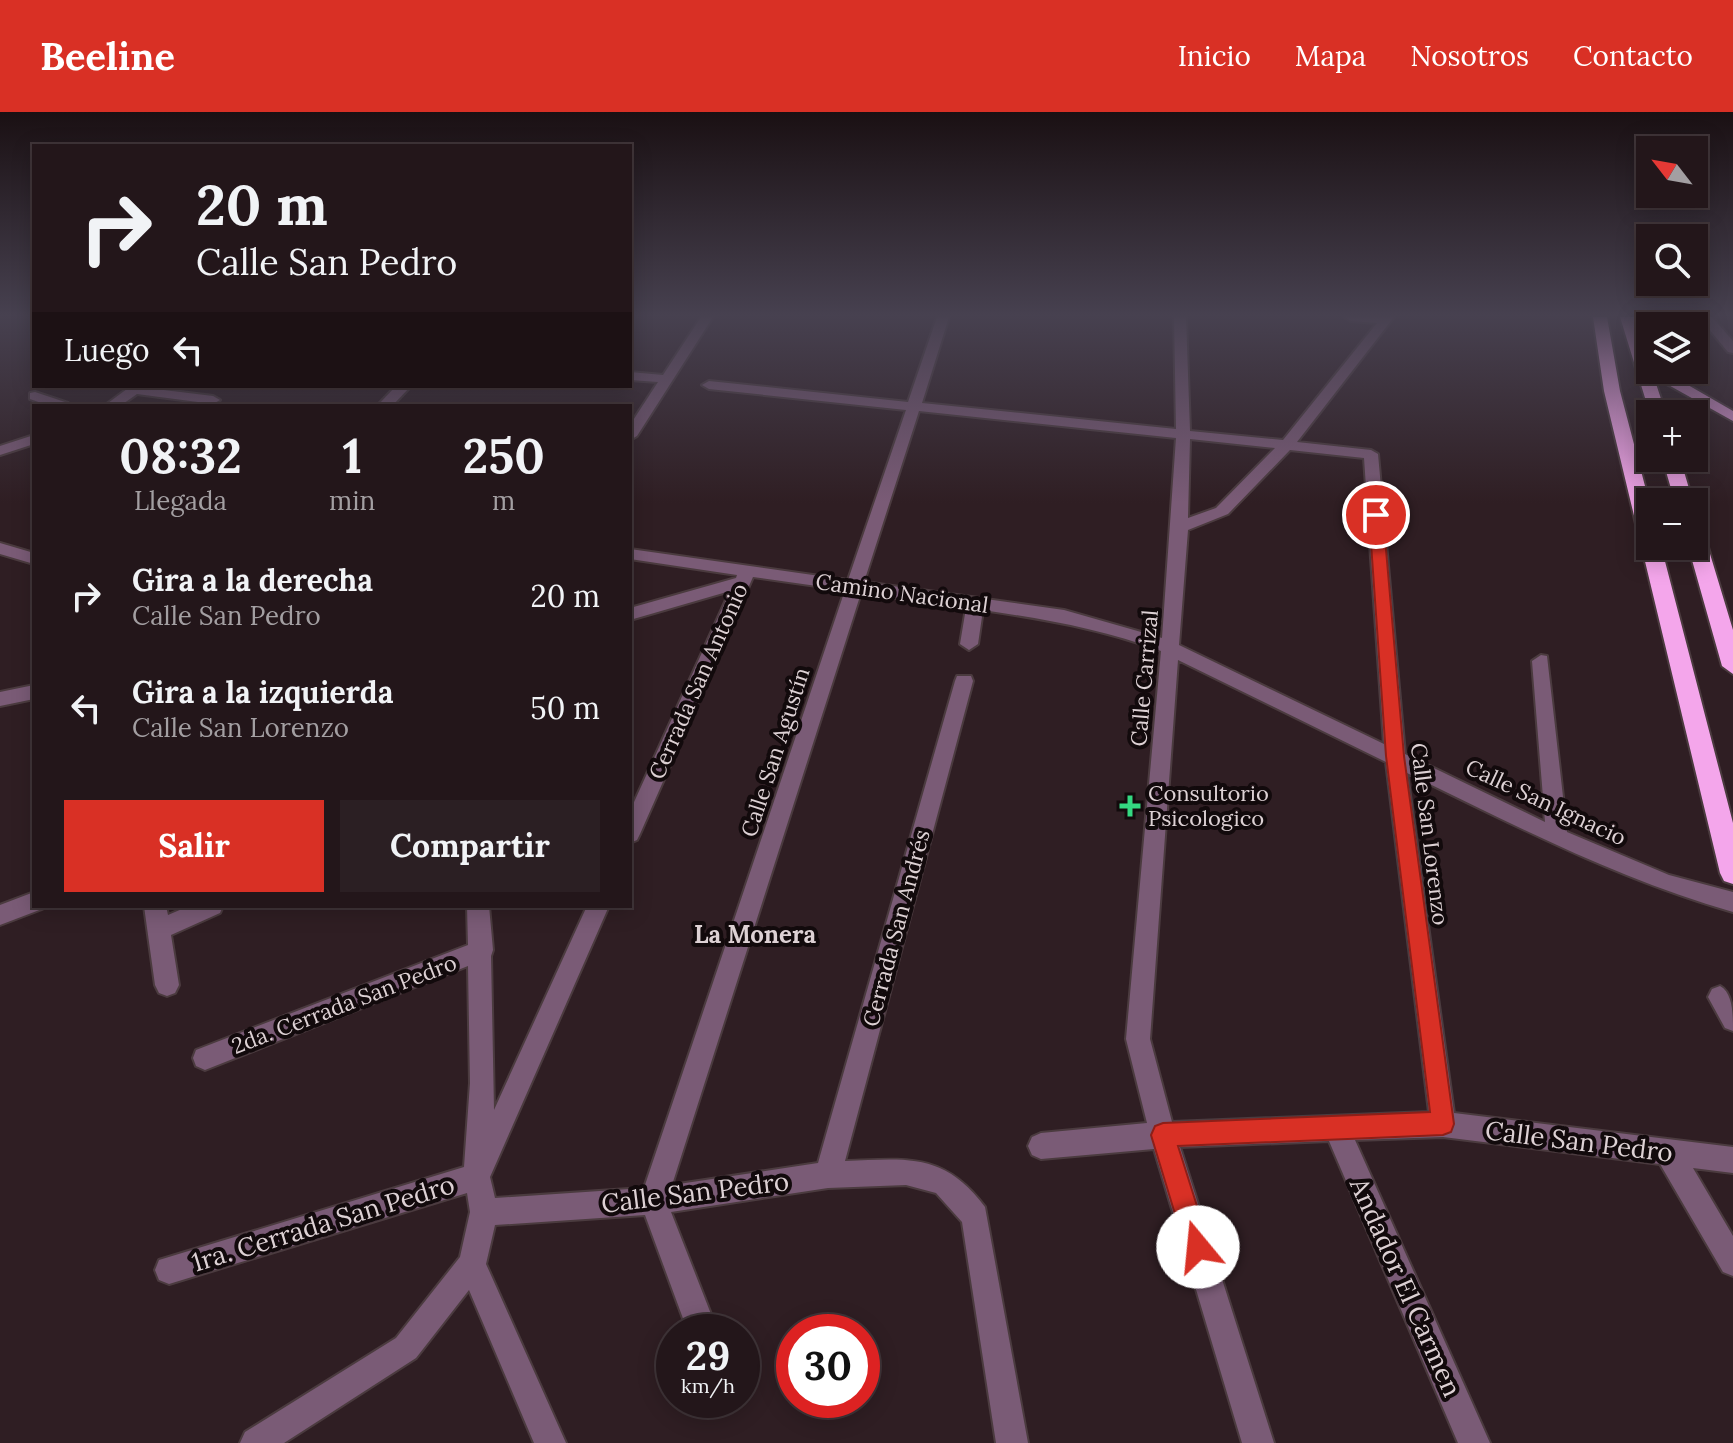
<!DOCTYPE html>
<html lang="es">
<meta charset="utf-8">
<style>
body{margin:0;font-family:Lora,serif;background:#2b1f23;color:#f1f3f6;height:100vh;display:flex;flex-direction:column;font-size:30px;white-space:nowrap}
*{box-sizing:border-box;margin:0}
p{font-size:26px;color:#a39fa2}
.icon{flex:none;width:44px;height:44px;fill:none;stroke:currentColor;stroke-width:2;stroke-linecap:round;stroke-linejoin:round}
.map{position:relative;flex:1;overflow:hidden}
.side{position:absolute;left:32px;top:292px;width:600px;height:504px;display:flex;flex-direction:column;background:#23161a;border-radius:0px;box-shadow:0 4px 20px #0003,0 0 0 2px #403539}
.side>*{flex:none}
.top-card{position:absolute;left:32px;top:32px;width:600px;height:244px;border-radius:0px;box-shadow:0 4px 20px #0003,0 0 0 2px #403539;background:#23161a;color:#f1f3f6;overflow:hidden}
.needle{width:52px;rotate:301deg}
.fabs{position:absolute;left:1636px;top:24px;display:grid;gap:16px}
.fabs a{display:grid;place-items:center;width:72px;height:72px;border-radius:0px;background:#23161a;box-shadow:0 4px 20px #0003,0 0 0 2px #403539;font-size:40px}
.speed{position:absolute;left:656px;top:1202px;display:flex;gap:16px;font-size:40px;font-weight:700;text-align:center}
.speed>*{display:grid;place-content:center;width:104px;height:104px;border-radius:50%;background:#23161a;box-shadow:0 4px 20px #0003,0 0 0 2px #403539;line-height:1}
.speed small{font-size:20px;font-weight:400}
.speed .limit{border:12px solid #d22;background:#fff;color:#111}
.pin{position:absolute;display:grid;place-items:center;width:68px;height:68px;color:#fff;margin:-34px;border:4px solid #fff;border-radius:50%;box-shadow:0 2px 8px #0007}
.me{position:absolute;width:88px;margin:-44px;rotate:343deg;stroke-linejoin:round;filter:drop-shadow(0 0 6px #0008)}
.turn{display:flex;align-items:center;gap:28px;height:168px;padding:0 32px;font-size:36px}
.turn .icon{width:104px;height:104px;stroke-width:2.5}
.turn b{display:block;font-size:56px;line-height:68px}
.then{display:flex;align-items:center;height:76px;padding:0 32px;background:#0003;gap:16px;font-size:30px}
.eta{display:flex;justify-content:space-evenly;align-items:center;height:136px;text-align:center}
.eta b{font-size:48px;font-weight:700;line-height:56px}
.primary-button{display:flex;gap:16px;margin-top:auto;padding:16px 32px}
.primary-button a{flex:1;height:92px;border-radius:0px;background:#d93025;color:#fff;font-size:32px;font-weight:700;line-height:92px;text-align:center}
.primary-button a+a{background:#2b1f23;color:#f1f3f6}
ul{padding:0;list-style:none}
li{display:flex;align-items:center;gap:24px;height:112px;padding:0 32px}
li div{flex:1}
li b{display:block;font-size:30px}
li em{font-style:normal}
header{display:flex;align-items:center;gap:48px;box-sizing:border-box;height:112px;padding:0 40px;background:#d93025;color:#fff}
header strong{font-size:38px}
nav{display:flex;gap:44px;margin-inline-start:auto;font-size:28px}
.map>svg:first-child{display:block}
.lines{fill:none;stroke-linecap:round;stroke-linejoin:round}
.minor-casing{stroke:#4b3b3f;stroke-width:4}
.major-casing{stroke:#4b3b3f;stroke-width:4}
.highway-casing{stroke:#4b3b3f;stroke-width:4}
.minor{fill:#7a5b76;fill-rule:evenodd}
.major{fill:#d191ca;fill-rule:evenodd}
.highway{fill:#f4a6eb;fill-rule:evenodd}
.route{fill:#d93025;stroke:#8d1f18;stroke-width:2}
.poi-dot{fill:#34d881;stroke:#120a0c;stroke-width:3}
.labels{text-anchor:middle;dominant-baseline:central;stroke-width:8;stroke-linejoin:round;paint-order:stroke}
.street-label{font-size:22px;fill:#ddd1d4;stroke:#120a0c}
.poi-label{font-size:22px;fill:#ddd1d4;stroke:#120a0c;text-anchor:start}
.neighbourhood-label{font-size:24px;font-weight:bold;fill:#ddd1d4;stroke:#120a0c}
.near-street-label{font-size:26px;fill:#ddd1d4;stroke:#120a0c}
</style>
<header>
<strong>Beeline</strong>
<nav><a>Inicio</a><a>Mapa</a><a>Nosotros</a><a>Contacto</a></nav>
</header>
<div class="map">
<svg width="1733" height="1331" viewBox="0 0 1733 1331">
<rect width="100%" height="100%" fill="#2f1e23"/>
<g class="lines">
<defs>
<path id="minor" d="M701,205h12l-76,119 -7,4v-15l28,-43 -28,-2v-8l33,3z
M937,205h12l-27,86 254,26 -2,-112h12l4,114 93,9 94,-117 -26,-2 -6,-4h49l-97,125 74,8 7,4 27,300 140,68 -13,-161 9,-6 6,1 20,176 102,43 64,17v20c-115,-33 -219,-87 -326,-139l47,340 279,34v26l-40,-5 40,68v40l-10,-4 -63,-108 -217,-27 -88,3 135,303h-32l-129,-302 -149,6 94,296h-32l-88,-294 -113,10 -9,-4 -4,-9 4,-9 9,-4 106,-10 -21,-84 35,-388c-59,-22 -117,-32 -178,-41l-5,34 -9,6 -9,-6 6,-36 -105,-15 -189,592 146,-22 137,-482 2,-5h14l2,5 -128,480c62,-2 99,-9 140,46l43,236h-32l-34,-221 -26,-29 -30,-8 -78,3 -157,24 47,120h-30l-43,-117 -150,10 -9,39 80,179h-32l-65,-153 -53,68 -132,85h-44l5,-11 151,-94 64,-81 10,-45 -3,-19 -298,91 -10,-4 -4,-10 4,-10 305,-93 6,-84 -2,-117 -263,104 -9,-4 -3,-8 3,-8 272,-105 -1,-39h22l4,44 -2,6 3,154 93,-204h22l-119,271 5,21 149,-10 201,-598 -92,-13 -113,257 -3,6 -7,3v-32l100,-220 -100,29v-12l106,-30 1,-3 -107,-16v-10l218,31 58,-170 -197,-21 -7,-4 7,-4 199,21zM919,299l257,27 -14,200 -98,-28 -200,-28zM1190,327l85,9 -59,60 -28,10zM1290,338l74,8 20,286 -205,-99 9,-115 40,-16zM1178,548l208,102 43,350 -257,10 -22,-83z
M1699,205h13l21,24v12l-5,-1z
M131,274l82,10 7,4 -7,4 -76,-10 -17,12h-16z
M396,274h15l-19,20h-15z
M35,280l33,11 2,3h-20l-20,-7v-6z
M34,323v9l-34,11v-9z
M0,431l34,10v11l-34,-10z
M34,573v14l-34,7v-14z
M34,780v14h9l-1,3 -42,16v-20z
M144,794h22l2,9 21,-9h34l-3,7 -49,22 8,50 -4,8 -8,3 -8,-3 -4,-8z
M1720,874c13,7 13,28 13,45l-8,-3 -17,-31 4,-8z"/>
<path id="major" d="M1647,255l15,3 71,41v10l-86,-48z"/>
<path id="highway" d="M1593,205h14l13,74 30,114v41h11l72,277v61l-9,-3 -4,-8 -116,-482z
M1620,205h14l32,97h-16z
M1662,346h18l13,44h-18z
M1694,416l10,6 29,96v44l-11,-8 -34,-120h6z"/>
</defs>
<use href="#minor" class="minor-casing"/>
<use href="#major" class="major-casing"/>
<use href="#highway" class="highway-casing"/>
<use href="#minor" class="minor"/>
<use href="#major" class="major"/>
<use href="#highway" class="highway"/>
</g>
<linearGradient id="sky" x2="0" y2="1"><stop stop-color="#1a1013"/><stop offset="0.52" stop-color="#474150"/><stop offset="1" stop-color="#474150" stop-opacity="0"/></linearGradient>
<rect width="1733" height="391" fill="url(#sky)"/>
<path class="route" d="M1376,398l7,5 21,241 50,368 -3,8 -8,3 -265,11 32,101 -3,9 -9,3 -9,-3 -4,-9 -34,-112 4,-9 8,-3 267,-11 -44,-356 -17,-241z"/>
<path class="poi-dot" d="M1126 682h8v8h8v8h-8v8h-8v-8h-8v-8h8z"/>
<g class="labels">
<g class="street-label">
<text transform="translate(902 481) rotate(8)">Camino Nacional</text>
<text transform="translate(1144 566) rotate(-85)">Calle Carrizal</text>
<text transform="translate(698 569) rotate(-66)">Cerrada San Antonio</text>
<text transform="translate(775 640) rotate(-72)">Calle San Agustín</text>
<text transform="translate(1546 690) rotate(25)">Calle San Ignacio</text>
<text transform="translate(1430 722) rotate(83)">Calle San Lorenzo</text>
<text transform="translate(896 816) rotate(-75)">Cerrada San Andrés</text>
<text transform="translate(344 892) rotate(-21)">2da. Cerrada San Pedro</text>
</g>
<g class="poi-label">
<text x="1148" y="681">Consultorio<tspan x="1148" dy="25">Psicologico</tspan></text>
</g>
<g class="neighbourhood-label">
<text x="755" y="822">La Monera</text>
</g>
<g class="near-street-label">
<text transform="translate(1579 1029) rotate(7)">Calle San Pedro</text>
<text transform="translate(695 1080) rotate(-7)">Calle San Pedro</text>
<text transform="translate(323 1111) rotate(-17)">1ra. Cerrada San Pedro</text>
<text transform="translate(1406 1175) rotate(66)">Andador El Carmen</text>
</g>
</g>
</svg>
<div class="fabs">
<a><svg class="needle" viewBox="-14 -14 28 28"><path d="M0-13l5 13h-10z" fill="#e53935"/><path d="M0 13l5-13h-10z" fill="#a39fa2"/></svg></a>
<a><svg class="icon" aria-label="search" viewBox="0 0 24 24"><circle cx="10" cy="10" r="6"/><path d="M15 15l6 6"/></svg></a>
<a><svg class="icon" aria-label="layers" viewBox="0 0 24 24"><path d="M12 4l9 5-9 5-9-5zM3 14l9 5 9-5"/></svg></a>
<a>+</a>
<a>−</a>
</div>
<div class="speed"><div>29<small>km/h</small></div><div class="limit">30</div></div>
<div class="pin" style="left:1376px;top:403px;background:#d93025"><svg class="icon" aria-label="arrive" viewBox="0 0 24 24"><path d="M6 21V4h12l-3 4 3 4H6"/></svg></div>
<svg class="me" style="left:1198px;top:1135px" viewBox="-20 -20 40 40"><circle r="19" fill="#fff"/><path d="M0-13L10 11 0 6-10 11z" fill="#d93025"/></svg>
<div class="top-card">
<div class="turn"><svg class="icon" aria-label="right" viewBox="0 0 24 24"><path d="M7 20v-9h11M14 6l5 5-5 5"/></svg><div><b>20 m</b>Calle San Pedro</div></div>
<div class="then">Luego<svg class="icon" aria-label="left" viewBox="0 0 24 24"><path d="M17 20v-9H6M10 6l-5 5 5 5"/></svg></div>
</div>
<section class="side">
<div class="eta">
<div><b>08:32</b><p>Llegada</p></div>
<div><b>1</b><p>min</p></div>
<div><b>250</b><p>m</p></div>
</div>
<ul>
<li><svg class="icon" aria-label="right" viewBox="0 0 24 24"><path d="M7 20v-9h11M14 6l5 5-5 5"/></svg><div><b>Gira a la derecha</b><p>Calle San Pedro</p></div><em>20 m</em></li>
<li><svg class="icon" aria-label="left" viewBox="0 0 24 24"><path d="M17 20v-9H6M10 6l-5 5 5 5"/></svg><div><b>Gira a la izquierda</b><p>Calle San Lorenzo</p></div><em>50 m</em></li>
</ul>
<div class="primary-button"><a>Salir</a><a>Compartir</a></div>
</section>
</div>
